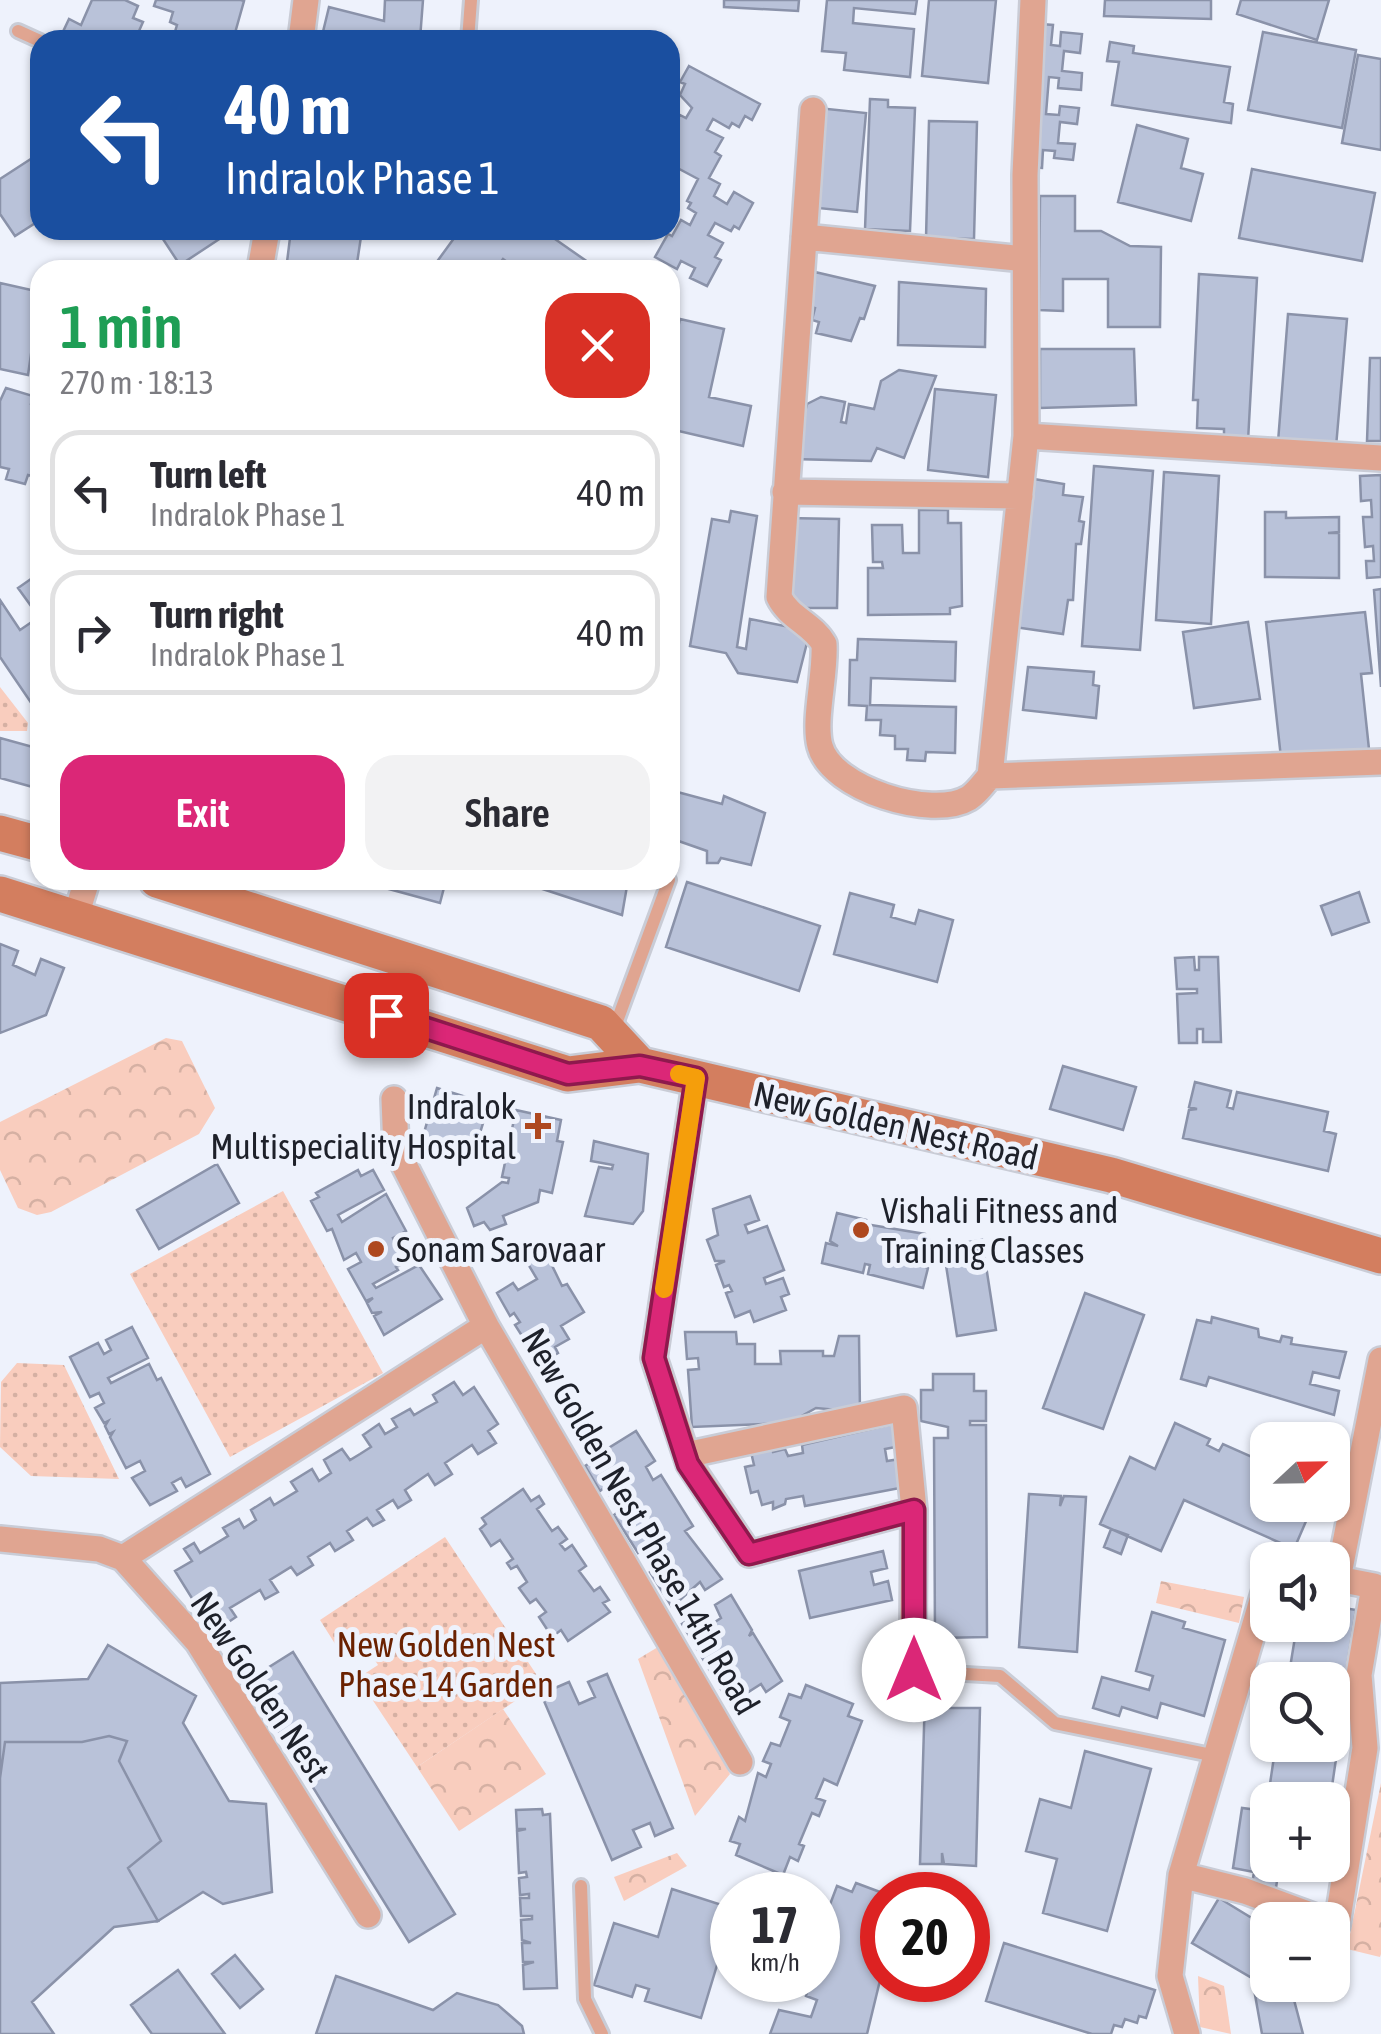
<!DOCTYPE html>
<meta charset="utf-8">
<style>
body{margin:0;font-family:"Asap Condensed",sans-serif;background:#f2f2f3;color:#2b2b33;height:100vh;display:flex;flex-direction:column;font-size:38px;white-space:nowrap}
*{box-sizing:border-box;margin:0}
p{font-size:32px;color:#7c7c81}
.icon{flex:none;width:55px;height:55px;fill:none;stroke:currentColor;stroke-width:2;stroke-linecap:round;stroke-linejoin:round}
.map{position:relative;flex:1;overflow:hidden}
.sheet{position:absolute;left:30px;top:260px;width:650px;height:630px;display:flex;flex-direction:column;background:#fff;border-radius:30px;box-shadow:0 2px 8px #0004}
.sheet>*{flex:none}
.banner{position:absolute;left:30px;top:30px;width:650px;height:210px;border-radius:30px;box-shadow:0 2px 8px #0004;background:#1a4fa0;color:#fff;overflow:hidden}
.needle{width:65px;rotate:68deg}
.buttons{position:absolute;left:1250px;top:1422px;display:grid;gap:20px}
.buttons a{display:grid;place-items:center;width:100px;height:100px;border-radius:20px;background:#fff;box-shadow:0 2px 8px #0004;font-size:50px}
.speed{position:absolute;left:710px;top:1872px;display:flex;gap:20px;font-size:50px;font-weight:700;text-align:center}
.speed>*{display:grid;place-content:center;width:130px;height:130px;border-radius:50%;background:#fff;box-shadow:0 2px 8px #0004;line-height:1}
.speed small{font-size:25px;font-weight:400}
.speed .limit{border:15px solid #d22;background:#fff;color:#111}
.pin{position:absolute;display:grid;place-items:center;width:85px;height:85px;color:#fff;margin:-42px;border-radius:20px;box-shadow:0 5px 15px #0006}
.me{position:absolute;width:110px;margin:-55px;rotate:0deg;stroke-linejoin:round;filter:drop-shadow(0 0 8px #0008)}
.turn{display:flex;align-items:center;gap:35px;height:210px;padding:0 30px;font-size:45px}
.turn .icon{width:130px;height:130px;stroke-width:2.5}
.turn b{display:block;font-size:70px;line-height:85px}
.round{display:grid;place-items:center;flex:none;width:105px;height:105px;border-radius:30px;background:#f2f2f3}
.head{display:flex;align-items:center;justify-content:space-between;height:170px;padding:0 30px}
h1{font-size:60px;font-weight:600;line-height:75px;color:#1e9e55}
.button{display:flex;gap:20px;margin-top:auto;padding:20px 30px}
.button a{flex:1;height:115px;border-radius:30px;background:#db2777;color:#fff;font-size:40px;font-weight:600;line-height:115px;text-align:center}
.button a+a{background:#f2f2f3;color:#2b2b33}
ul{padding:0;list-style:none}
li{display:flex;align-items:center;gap:30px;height:125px;margin:0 20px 15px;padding:0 10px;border:5px solid #e1e1e2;border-radius:30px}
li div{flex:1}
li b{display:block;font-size:38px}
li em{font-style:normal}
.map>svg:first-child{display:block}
.grass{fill:url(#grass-dots)}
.park{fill:url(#park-crowns)}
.building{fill:#b9c2d9;stroke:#8a92a9;stroke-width:2.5}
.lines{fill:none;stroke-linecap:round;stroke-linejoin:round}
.lane-casing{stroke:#c9ccd6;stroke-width:18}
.street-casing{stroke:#c9ccd6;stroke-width:30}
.secondary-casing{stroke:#c9ccd6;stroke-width:40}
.lane{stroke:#e0a591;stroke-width:12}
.street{stroke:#e0a591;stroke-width:25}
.secondary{stroke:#d37e5f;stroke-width:35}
.route-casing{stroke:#8e194d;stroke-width:25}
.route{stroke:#db2777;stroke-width:18}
.slow{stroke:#f59e0b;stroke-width:18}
.poi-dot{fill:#ae481f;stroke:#eef2fc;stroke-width:4}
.labels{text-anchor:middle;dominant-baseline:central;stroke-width:10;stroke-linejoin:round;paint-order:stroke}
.poi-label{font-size:35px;fill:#1e212a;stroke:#eef2fc;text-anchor:start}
.street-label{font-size:35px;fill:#1e212a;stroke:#eef2fc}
.park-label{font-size:35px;fill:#6a2101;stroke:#eef2fc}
</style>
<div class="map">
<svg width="1381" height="2034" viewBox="0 0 1381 2034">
<defs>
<pattern id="grass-dots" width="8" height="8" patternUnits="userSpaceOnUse" patternTransform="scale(2.5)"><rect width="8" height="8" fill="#f9cdbe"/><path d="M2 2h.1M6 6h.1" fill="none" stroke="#d5b0a3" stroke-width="1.8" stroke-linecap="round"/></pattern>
<pattern id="park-crowns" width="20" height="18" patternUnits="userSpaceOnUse" patternTransform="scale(2.5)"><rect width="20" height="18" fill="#f9cdbe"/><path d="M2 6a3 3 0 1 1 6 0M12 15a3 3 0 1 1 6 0" fill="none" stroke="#d5b0a3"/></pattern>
</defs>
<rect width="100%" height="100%" fill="#eef2fc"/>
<path class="grass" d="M0,687l28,36 -1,8h-27z
M283,1191l100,182 -153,84 -100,-183z
M17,1363l47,2 55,114 -88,-3 -31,-29 1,-65z
M445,1537l97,146 -125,84 -59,-89 20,-13 -20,-31 -21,13 -17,-27z"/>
<path class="park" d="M166,1038l16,3 33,67 -16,26 -148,78 -14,3 -19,-7 -18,-38v-48z
M1161,1581l83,16 -5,26 -83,-20z
M658,1647l72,127 -35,42 -57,-157z
M503,1709l43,65 -87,57 -42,-64z
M1381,1783v171l-1,3 -33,-8z
M677,1853l10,13 -63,35 -10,-24z
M1198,1976l26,10 7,48 -31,-7z"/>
<path class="building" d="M92,0h33l13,6 -5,12 10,4 -8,18 -75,-2 9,-19 12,6z
M156,0h85l3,1 -11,39h-54l-5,-5 3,-10 -7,-3 3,-10 -19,-6z
M385,0h38l-3,39 -99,1 8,-33 55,14z
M724,0h75l-1,11 -74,-4z
M827,0h90l-2,14 -61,-6 -1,15 61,6 -4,48 -66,-7 2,-17 -24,-2z
M929,0h67l-8,83 -66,-7z
M1105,0h106v19l-107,-3z
M1241,0h88l-12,40 -80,-26z
M1041,24l12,1 -2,20 9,1 1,-14 21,2 -2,19 -16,-2 -2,20 20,2 -1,17 -23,-2 1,-10 -10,-1 -3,37 13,1 1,-9 19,2 -2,16 -17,-2 -2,21 17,1 -2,16 -19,-2 1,-7 -12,-1 -1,18 -14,-1z
M1263,32l93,18 -14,78 -94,-18z
M1110,42l24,4 -1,7 97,14 -6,35 9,2 -2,19 -119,-18 7,-43 -12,-1z
M1358,55l23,4v91l-39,-7z
M689,66l71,38 -8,16 -7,-4 -6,11 -7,-4 -3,5 -16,-9 -6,11 16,8 -8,14 6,4 -12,22 11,6 -6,12 13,8 7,-12 19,11 -14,26 -5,-3 -3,5 -16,-8 -7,12 15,8 -8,14 6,3 -14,26 -17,-8 5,-10 -14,-7 -4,8 -22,-12 13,-23 4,2 9,-16 9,5 6,-12 -8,-5 3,-5 -4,-2 11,-22 -28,-15v-36l10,-13 6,3 6,-10 -12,-13 5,-11 -5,-2z
M870,99l18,1v7l27,1 -5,123 -45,-2z
M818,108l48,5 -9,99 -49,-5z
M929,121l48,1 -3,117 -48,-1z
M1137,125l51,14 -7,29 22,6 -12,47 -73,-19z
M40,153v67l-25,16 -15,-22v-35z
M1252,169l123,24 -13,68 -123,-23z
M1040,196h35v35h26l29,15 31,1 -1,80h-52v-48h-45v32l-24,-1z
M157,230h67l3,4 -47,31z
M291,230h71l-6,40h-70z
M460,230h82l53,37 -77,3 -15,-11 -8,11h-49l-10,-7z
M815,272l60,14 -11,33 -4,-1 -9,23 -35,-8 3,-11 -7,-2 3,-12 -6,-2z
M1199,274l58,4 -9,163 -24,-1v-11l-27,-1 1,-28h-5z
M899,282l87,7 -1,58 -87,-2z
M0,283l40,9 -12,83 -28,-6z
M1288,314l59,5 -11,128 -58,-5z
M680,319l44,10 -15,68 42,9 -8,40 -73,-17v-66z
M1040,349h94l2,56 -96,3z
M1370,358h11v83h-14z
M899,370l37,6 -32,82 -27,-10 -6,13 -78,-2 14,-55 14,-7 24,5 -4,20 5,1 3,-19 25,5 7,-28z
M6,388l27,8 -2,8 7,3 2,-6v77l-12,-3 -3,9 -19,-5 3,-10 -9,-2v-66z
M935,389l61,6 -8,82 -60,-7z
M1094,466l59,5 -13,179 -58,-4z
M1164,472l55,4 -8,148 -55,-4z
M1381,475v102l-14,1 -1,-17h8l-1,-15 -8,1 -2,-30h9l-1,-17 -10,1 -1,-25z
M1028,478l36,6 -1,11 20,2 -4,24 5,1 -3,22h-5l-3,56h-5l-5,34 -55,-8z
M919,510h29v13h13l1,83 -12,2v6l-82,1v-47h15l-1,-6h-9l-1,-37h30l1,28h16z
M731,511l26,5 -20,131 9,2 4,-30 60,12 -13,51 -59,-9 -12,-20 -36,-7 22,-127 17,3z
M1265,512h21v6l53,-1v15l-11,1h11v45l-74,-1z
M787,518l52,1 -2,89h-51v-40h8z
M38,574l2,4v125l-6,4 -34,-50v-57l20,30 19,-13 -21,-29z
M1381,589v98l-7,-97z
M1365,612l7,61 -11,1 8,75 -88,9 -15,-136z
M1248,622l12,77 -66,9 -11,-76z
M858,639l98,3 -1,39 -84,-3 -1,27 86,2 -1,46 -29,-1 -1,9 -18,-1 1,-11h-13v-13l-15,-1 1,-15h-15l1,-14 -18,-1 1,-45h7z
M1028,667l66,5 -1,13 6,1 -3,32 -73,-8z
M0,738l40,11v40l-40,-11z
M670,790l52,14 2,-8 41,17 -14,52 -30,-7 -3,5h-11v-12l-37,-13z
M349,880h97l-6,23 -51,-14 1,-4 -9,-2 -1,5z
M515,880h118l-2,7 -4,-1 -5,29z
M687,882l133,44 -21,65 -133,-44z
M1359,892l10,30 -37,13 -11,-29z
M850,893l44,12 -3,12 24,7 4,-14 34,10 -16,62 -103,-28z
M0,944l18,7 -5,14 22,10 6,-16 23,9 -18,47 -46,18z
M1194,957l1,13h4v-13h19l3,85h-18v-13h-6v14h-18l-2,-49 20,-1v-4h-20l-2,-31z
M1063,1066l73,21 -13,43 -73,-21z
M1195,1082l36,9 -4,16 6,2 4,-17 91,20 -4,19 12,3 -8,37 -145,-33 6,-28 8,-1 -8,-2z
M437,1088l52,16 -15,48 -5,-2 -5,14 -45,-14z
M516,1110l45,10 -4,21 6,1 -11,51 -12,-3 -2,12 -35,14 3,8 -16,6 -6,-8 -10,4 -7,-18 35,-26 6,1 1,-5 -7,-1z
M594,1141l54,13 -5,57 -10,13 -48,-8 14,-49 13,2 1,-4 -22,-4z
M217,1164l22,39 -80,46 -22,-39z
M358,1170l3,6 12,-6 11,20 -46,25 4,7 44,-28 20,37 -13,7 3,6 12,-6 11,19 -23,10 2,3 -25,14 3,4 43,-23 23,34 -58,36 -10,-19 8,-4 -10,1 -5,-10 6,-5 -7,3 -18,-32 13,-7 -5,-9 -12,7 -12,-31 -5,2 -16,-30 8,-4 -3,-4z
M750,1196l9,24 -14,5 3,8 19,-7 17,44 -20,8 2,6 17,-6 6,16 -8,3 5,13 -32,12 -4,-11 -15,6 -9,-24 6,-2 -3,-6 -5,2 -8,-22 9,-4h-10l-8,-21 11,-5 -5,-26z
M837,1213l29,7 -1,4 60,10 9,12 -6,20 -12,-3 12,5 -5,20 -55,-14 2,-9 -5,-1 -2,9 -41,-10 4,-20 12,3 -8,-5z
M982,1240l14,90 -39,6 -14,-90z
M541,1243l21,43 5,-2 17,28 -23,14 8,13 -14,8 3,6 -18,11 -25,-39 5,-3 -6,-9 -4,3 -13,-23 16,-10 5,7 19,-11 -15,-25z
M1085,1293l59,22 -41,114 -60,-21z
M1212,1317l46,12 1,8 21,5 2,-6 10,2 -1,6 55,8 -7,26 -26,-6 -3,12 29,7 -5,24 -125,-38 -3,9 -25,-7 16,-59 14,3z
M132,1327l16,31 -40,20 3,5 38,-19 8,16 4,-2 49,96 -24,13 -5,-9 -9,5 5,8 -27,14 -18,-27 13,-7 -5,-10 -14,7 -16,-31 3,-5 -4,2 -4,-8 3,-5 -4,2 -9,-15 9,-5 -5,-10 -9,4 -20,-40 28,-14 6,11 7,-4 -5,-10z
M685,1332h51l1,12h18v20h26l-1,-13h43v5h11l5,-20h20l1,76 -44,-4 -27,15 -97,4 -4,-57 11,-1 -1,-11 -11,1z
M933,1374h41v17h12v30h-16v4h16l1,212 -52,1 -1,-200h14v-11l-27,-6v-31h12z
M454,1382l9,13 11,-8 24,37 -10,7 8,12 -18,11 -6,-9 -27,18 7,11 -17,11 -7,-11 -23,16 6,10 -13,8 -5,-8 -16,10 7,10 -11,6 -6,-8 -20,13 6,9 -18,11 -5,-8 -22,14 5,8 -16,10 -6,-8 -21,13 8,12 -13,7 -5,-9 -30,18 6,9 -12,8 -9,-16 -12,7 -28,-45 17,-10 -8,-12 10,-6 6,10 28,-17 -5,-8 16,-9 5,9 12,-8 -5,-10 19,-12 4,7 23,-14 -6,-9 21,-13 7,12 12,-8 -7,-13 18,-11 8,11 10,-6 11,-7 -8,-12 16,-11 6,10 12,-7 -5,-8 18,-10 4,6 12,-7 11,-6 -4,-7z
M897,1423l4,23 -16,3 2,12 13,-2 5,28 -100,19 -2,-10 -17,3 -1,5 -12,5v-7l-11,3 -4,-14 -7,2 -6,-26 9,-2 -3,-13 20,-5 2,5 12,-3 3,7 15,-3 -1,-8z
M1175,1423l35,16 -3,6 12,6 4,-7 45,20v41h45l-19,44 -110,-49 -23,51 -61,-27 30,-67 25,12z
M636,1431l19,30 -9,6 7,13 8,-5 32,51 -8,5 37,48 -17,11 -5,-8 -28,25 -22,-35 6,-4 -5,-9 -7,-10 -6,4 -24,-38 5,-4 -6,-11 -9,-12 -4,3 -15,-25 17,-10 5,7 6,-3 -6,-11z
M523,1489l8,12 8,-5 5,8 -7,5 15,22 6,-4 9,12 -7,5 5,6 7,-5 14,21 -7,5 15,20 6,-4 9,13 -6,3 7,9 -42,29 -7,-11 -9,7 -13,-20 7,-5 -10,-13 -6,4 -11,-15 8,-6 -10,-16 -6,3 -4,-6 6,-4 -13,-19 -9,6 -11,-17 6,-5 -4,-6z
M1029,1494l32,2 -1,10 4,-10 22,1 -9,155 -58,-5z
M1111,1529l17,6 -7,19 -17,-7z
M883,1551l4,17 -16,4 3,13 14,-4 4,19 -82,18 -11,-47z
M731,1595l21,35 -3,6 4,-3 29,48 -16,11 -5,-8 -14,9 4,8 -17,10 -52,-87 14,-9 8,14 17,-11 -6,-13z
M1332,1606l24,4 -13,80 -11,-2v-8h-44l9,-55h35z
M1152,1612l33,10 -2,6 42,12 -21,76 -43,-13 -4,15 -35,-11 -3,9 -26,-8 9,-31 47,13 4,-14 -17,-5z
M108,1645l88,51 -13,27 46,78 37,3 6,88 -49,12 -20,-12 -45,29 -30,-53 33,-27 -42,-80 8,-20 -18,-5 -27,6h-77l-5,36v-95l88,-4z
M293,1652l162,262 -46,28 -162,-261z
M607,1674l66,154 -18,8 -5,-13 -17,7 8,17 -29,13 -71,-166 28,-12 10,22 16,-7 -7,-15z
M806,1685l47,19 -5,12 14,5 -25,64 -13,-6 -8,19 9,3 -6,15 -7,-3 -13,31 5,2 -6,15 -8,-4 -7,18 -47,-20 4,-11 -10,-3 9,-24 6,4 13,-48 8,4 5,-13 -8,-3 8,-18 9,3 10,-25 -10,-4 9,-23 12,4z
M925,1694l22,1v13h33l-4,158 -32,-2 -2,-11v11h-22z
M109,1736l18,5 -8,20 42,80 -33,27 30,53 -44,6 -82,75 22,32h-54v-256l5,-36h77z
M1275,1750l61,9 -6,41h-62v65h31l-1,13 -20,-4 -2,14 -24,-4 2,-12 -21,-4 9,-60 24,3z
M1085,1751l66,18 -44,162 -64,-18 14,-54 -31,-8 14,-52 31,9z
M542,1809l1,6 7,-1 7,174 -33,1 -1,-24 11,-3h-11l-1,-19h9l-9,-3 -1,-20 11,-1v-3h-11l-1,-18h9v-4l-9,1 -1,-17 8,-1 -1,-5 -7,1 -2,-42 9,-2h-9l-1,-19z
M856,1883l32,12h-6v77l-15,62h-97l9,-24 32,7 6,-17 -11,-4 5,-16h7v-34l11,4 8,-21 -14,-6 14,-37 15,6z
M672,1889l53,17 -11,33 10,3 -23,76 -56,-17 4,-12 -13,-4 -4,12 -38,-12 20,-62 44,14z
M1219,1898l49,30v44l-16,6 -60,-35z
M1004,1943l151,47 -9,28 -7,-2 -2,7 -12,-4 -3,8 -8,-2 -3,9h-19l-106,-33z
M235,1955l28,34 -23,19 -28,-34z
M178,1970l47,64h-73l-21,-29z
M1268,1972v13h32l3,8 -10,3 10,38h-41l-10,-56z
M336,1976l97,34 24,-17 41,12 24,21 2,8h-208z"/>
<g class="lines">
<defs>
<path id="lane" d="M18,31l22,10
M468,40l3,-40
M613,1032l56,-152
M913,1635l1,36 86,5 55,47 161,33
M581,1886l4,113 17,35"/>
<path id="street" d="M301,40l5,-40
M813,110l-34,487c10,21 34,27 45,47 2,30 -11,76 -4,102 11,43 112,74 149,52 8,-5 15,-15 21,-22l391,-14
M804,237l221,22
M260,270l7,-40
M1026,436l355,22
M785,492l235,4
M990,776l36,-340 -1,-261 8,-175
M76,916l11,-36
M696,1078l-42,280 35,106 60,90 165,-44
M394,1099l2,50 90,177
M686,1455l218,-47 10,102 -1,125
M0,1539l99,10 24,9 75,84 170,273
M123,1558l363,-232 254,436
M1273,1560h8
M1332,1577l6,2 43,-219
M1181,1875l64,16 79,29
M1332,1923l5,2 28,-177 -6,-73 15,-89 -36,-7
M1187,2034l-17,-58 11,-101 87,-295"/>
<path id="secondary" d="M0,833l40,11
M0,894l568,180 72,-9 -39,-42 -444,-143
M640,1065l471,110 270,81"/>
</defs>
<use href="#lane" class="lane-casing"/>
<use href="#street" class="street-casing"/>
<use href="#secondary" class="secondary-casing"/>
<use href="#lane" class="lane"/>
<use href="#street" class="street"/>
<use href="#secondary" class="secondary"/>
</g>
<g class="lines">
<defs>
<path id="route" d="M386,1015l182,59 72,-8 56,12 -42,280 34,106 61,90 165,-44v160"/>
</defs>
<use href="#route" class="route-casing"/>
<use href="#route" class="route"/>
<path class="slow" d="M664,1289l32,-211 -17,-4"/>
</g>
<g class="poi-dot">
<path d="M533 1111h10v10h10v10h-10v10h-10v-10h-10v-10h10z"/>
<circle cx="861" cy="1230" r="10"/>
<circle cx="376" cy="1249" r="10"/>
</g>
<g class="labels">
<g class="poi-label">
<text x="516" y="1106" text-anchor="end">Indralok<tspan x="516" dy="40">Multispeciality Hospital</tspan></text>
<text x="881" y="1210">Vishali Fitness and<tspan x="881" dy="40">Training Classes</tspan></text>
<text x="396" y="1249">Sonam Sarovaar</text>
</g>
<g class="street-label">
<text transform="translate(896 1125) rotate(13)">New Golden Nest Road</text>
<text transform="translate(641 1521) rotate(60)">New Golden Nest Phase 14th Road</text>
<text transform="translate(261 1686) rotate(56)">New Golden Nest</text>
</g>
<g class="park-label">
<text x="446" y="1644">New Golden Nest<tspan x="446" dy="40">Phase 14 Garden</tspan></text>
</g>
</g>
</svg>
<div class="buttons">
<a><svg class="needle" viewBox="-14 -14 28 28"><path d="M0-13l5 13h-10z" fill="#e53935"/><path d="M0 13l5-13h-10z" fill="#7c7c81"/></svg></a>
<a><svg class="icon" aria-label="sound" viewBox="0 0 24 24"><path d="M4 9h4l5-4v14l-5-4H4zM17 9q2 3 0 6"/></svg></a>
<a><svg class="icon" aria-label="search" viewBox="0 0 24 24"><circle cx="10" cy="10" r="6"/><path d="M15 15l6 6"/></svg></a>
<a>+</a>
<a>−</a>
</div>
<div class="speed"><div>17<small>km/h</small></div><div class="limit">20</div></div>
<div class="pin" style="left:386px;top:1015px;background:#d93025"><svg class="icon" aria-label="arrive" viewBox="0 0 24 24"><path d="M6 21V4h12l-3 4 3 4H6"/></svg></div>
<svg class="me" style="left:914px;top:1670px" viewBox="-20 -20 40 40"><circle r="19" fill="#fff"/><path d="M0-13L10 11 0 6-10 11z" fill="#db2777"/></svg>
<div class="banner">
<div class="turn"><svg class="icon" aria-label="left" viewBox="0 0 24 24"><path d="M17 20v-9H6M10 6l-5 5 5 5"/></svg><div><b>40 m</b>Indralok Phase 1</div></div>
</div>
<section class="sheet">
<div class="head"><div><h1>1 min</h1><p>270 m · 18:13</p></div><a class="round" style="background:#d93025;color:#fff"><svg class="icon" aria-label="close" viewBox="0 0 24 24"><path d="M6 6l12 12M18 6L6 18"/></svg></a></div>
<ul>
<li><svg class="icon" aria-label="left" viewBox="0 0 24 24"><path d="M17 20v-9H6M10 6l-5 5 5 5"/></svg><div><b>Turn left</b><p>Indralok Phase 1</p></div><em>40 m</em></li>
<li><svg class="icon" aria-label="right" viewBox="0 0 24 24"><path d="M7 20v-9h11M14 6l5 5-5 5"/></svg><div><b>Turn right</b><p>Indralok Phase 1</p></div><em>40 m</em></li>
</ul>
<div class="button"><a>Exit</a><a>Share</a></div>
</section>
</div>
